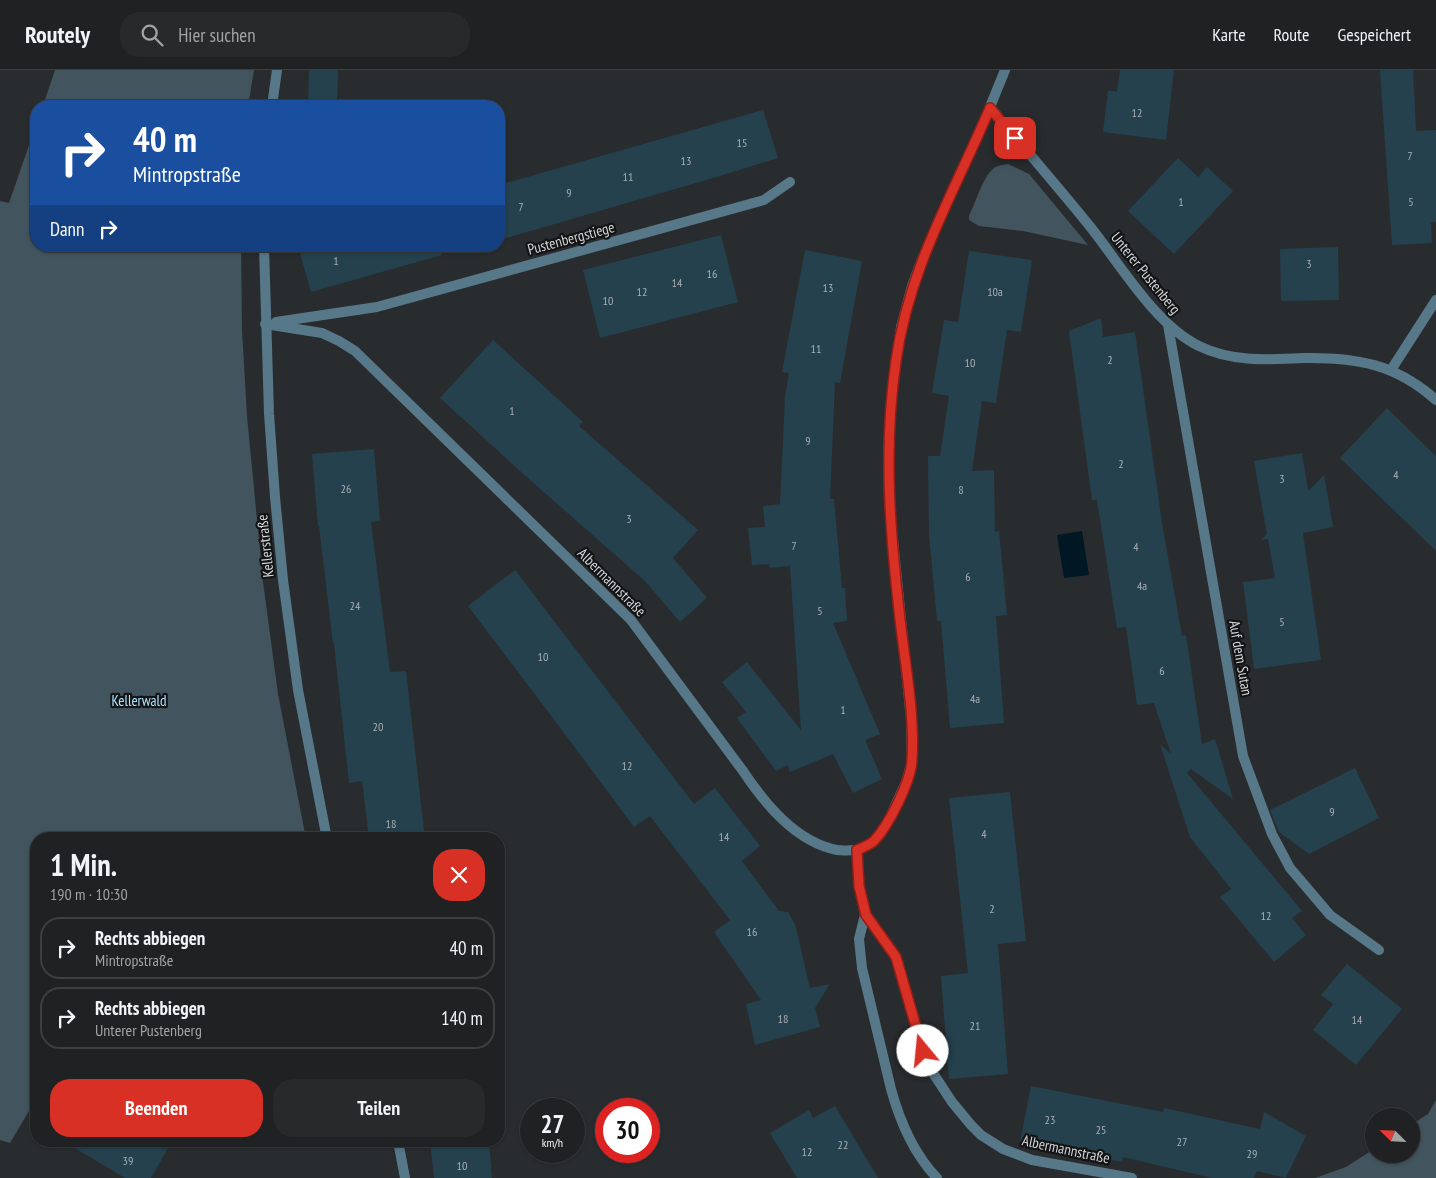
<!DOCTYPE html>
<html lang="de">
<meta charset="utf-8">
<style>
body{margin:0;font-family:"PT Sans Narrow",sans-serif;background:#27292a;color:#f1f3f6;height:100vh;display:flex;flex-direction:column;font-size:19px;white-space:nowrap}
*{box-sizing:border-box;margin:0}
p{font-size:16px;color:#a1a3a5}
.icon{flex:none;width:28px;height:28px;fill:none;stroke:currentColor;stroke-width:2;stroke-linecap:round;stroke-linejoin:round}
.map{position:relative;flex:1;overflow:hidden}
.sheet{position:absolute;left:30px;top:762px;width:475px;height:315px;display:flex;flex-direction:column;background:#1f2122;border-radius:20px;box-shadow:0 1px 4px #0004,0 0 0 1px #3c3e40}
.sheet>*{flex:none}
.guide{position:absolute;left:30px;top:30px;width:475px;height:152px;border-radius:20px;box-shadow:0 1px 4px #0004,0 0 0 1px #3c3e40;background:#1a4fa0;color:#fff;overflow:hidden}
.needle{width:32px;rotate:294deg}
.buttons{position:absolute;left:1365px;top:1038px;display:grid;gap:10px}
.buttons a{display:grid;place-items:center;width:55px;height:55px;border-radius:50%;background:#1f2122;box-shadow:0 1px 4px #0004,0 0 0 1px #3c3e40;font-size:25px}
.speed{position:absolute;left:520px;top:1028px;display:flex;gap:10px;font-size:25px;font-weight:700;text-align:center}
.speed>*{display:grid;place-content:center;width:65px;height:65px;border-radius:50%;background:#1f2122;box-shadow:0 1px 4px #0004,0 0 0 1px #3c3e40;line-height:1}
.speed small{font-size:12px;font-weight:400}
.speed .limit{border:8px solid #d22;background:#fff;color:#111}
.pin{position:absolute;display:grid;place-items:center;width:42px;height:42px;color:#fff;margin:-21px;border-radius:10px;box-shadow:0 2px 8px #0006}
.me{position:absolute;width:55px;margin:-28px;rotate:343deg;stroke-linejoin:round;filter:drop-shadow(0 0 4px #0008)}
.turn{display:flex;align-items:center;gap:18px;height:105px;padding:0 20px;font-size:22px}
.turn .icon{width:65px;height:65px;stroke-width:2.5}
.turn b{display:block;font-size:35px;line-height:42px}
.then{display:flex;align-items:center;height:48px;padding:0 20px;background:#0003;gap:10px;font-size:19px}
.round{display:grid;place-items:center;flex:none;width:52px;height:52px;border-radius:20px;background:#27292a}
.head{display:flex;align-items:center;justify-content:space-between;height:85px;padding:0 20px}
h1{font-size:30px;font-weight:700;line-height:38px}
.button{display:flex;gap:10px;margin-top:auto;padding:10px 20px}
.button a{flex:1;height:58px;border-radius:20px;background:#d93025;color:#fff;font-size:20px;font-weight:700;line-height:58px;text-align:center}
.button a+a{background:#27292a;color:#f1f3f6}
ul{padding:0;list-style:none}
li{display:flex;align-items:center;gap:15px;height:62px;margin:0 10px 8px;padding:0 10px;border:2px solid #3c3e40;border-radius:20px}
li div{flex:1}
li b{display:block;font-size:19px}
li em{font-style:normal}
header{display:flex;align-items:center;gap:30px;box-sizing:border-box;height:70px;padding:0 25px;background:#1f2122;border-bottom:1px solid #3c3e40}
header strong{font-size:24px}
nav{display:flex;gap:28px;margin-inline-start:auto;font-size:18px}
.search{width:350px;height:45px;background:#27292a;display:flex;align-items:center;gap:12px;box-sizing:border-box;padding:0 18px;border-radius:20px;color:#a1a3a5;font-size:19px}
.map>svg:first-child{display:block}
.green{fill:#42545e}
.water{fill:#001824}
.building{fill:#25414e}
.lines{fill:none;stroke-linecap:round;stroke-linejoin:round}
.minor{stroke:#577889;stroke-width:10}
.route-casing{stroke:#8d1f18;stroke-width:12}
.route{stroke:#d93025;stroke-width:9}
.labels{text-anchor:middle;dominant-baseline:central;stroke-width:4.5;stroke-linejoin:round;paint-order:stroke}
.number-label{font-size:12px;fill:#a7afb3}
.street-label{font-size:15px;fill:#d2d4d5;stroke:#131415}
.park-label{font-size:15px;fill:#a8e2ff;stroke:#131415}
</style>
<header>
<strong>Routely</strong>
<div class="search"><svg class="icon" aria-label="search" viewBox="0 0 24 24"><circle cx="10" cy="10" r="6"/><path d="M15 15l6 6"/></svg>Hier suchen</div>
<nav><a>Karte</a><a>Route</a><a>Gespeichert</a></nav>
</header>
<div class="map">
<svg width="1436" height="1108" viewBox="0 0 1436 1108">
<rect width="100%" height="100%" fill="#292c2e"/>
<path class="green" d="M55,0h199l-6,36h-205z
M36,55v121h205l1,84 5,86 16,166 15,112 28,145h-270v260l-26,44 -10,-3v-939l9,2z
M1008,94l21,10 59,71 -65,-14 -44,-5 -10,-6v-4c6,-12 14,-39 24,-47 4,-4 10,-4 15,-5z
M1436,1030v78h-121l31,-11 28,-18v5h37v-29l17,-11z"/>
<path class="water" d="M1082,461l7,44 -25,3 -7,-43z"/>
<path class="building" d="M309,0h29l-1,36h-29z
M1120,0h54l-8,70 -63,-8 5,-42 9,2z
M1380,0h33l3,61 20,-1v92l-5,1 1,20 -40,2z
M763,40l15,48 -58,18 -221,64v-55z
M1178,88l20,19 9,-10 26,24 -59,63 -46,-43z
M721,165l17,67 -138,36 -17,-68z
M298,176h143l1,9 -131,37z
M1338,177l1,53 -58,1 -1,-52z
M805,180l57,11 -22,122 -5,-1 -5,117h4l8,89h3l2,33 -14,2 47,111 -15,6 17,39 -29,14 -20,-39 -43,18 -2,-7 -12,6 -39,-53 9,-6 -24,-30 25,-20 54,68 -11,-164 -20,2 -1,-4 -17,1 -4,-37 17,-1 -2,-21 17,-2 5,-107 4,-24 -7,-1z
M969,181l63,9 -11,72 -14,-2 -11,73 -14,-2 -10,70 22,-1 1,62 4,-1 8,84 -11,1 8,107 -54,5 -9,-107h-4l-8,-86 -1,-79h12l9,-60 -17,-3 12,-73 14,2z
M1101,248l2,19 32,-5 27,191 20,113 4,-1 16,109 13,-5 18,60 -42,-30 -4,4 115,138 -10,7 14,17 -32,27 -54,-65 11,-8 -41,-52 -30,-93 11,10 -17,-51 -17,2 -11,-78 -9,1 -20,-128h-5l-23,-169z
M493,270l90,82 -4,4 119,104 -25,28 34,40 -27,24 -35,-41 -115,-101 -90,-82z
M1387,338l49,48v95l-96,-93z
M374,379l6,72 -9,1 19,150 16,-1 19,168h-56l-7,-58 -13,2 -15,-140h-1l-14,-117h-1l-6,-72z
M1302,383l6,38 16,-16 9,52 -30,6 18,127 -67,9 -11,-87 32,-4 -7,-39 -7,1 6,-6 -13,-73z
M515,500l179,234 21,-16 45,58 -18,15 37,50 9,1 7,12 15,64 20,-4 -15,24 5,19 -65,18 -9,-41 15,-4 -47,-68 16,-12 -80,-104 -16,11 -72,-97 -94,-124z
M1355,698l24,50 -70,36 -30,-22 -9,-22z
M1010,722l16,149 -28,3 10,130 -59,5 -8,-103 27,-3 -19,-175z
M1347,894l55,45 -46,56 -43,-35 20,-26 -12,-9z
M1031,1016l132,26 1,-4 96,21 4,-17 42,24 -20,42 -29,-7 -3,7h-42l-89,-21 -1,5 -102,-20z
M835,1036l43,72h-81l-27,-45 39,-23 4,8z
M63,1071h109l-21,37h-26z
M430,1071h59l3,37h-58z"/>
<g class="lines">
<path class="minor" d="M272,36l5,-36
M990,37c34,41 69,81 102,122 29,37 64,96 107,117 32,16 69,14 104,12 53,-1 93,6 133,42
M264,176l5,168 6,83 8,83 15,110 29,149
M276,252l101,-15 387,-107 26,-18
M265,254l57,9 17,8 16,10 276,269 112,151c22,33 53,71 94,79 6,1 14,0 20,0l2,36 6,29 -6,24 3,29 29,121c9,33 22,64 46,89
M1168,255l75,431 29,78 18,34 40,47 49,35
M1391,300l45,-70
M857,780l15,-7 14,-17 20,-44 6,-20 -1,-43 -22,-219 -1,-49 3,-49 10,-75 11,-41 11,-29 67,-150 15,-37
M865,845l31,42 20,72 7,22 10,22 19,29 19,23 10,10 22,14 29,11 100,18
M398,1071l7,37"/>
</g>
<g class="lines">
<defs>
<path id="route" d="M923,981l-27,-94 -30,-42 -7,-29 -2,-36c5,-2 12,-5 17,-9 15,-16 37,-60 38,-81 3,-44 -7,-97 -12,-141 -10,-87 -17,-171 -4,-258 13,-94 58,-168 94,-253l25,30"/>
</defs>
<use href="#route" class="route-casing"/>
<use href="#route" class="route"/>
</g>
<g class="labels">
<g class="number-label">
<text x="1137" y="42">12</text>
<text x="742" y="72">15</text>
<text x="1410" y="85">7</text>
<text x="686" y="90">13</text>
<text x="628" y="106">11</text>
<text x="569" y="122">9</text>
<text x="1181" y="131">1</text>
<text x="1411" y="131">5</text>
<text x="521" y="136">7</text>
<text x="336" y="190">1</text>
<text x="1309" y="193">3</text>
<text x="712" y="203">16</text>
<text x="677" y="212">14</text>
<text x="828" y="217">13</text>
<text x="642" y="221">12</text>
<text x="995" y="221">10a</text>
<text x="608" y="230">10</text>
<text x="816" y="278">11</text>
<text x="1110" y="289">2</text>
<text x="970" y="292">10</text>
<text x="512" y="340">1</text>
<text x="808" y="370">9</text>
<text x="1121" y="393">2</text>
<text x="1396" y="404">4</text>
<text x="1282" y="408">3</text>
<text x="346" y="418">26</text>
<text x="961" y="419">8</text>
<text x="629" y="448">3</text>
<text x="794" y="475">7</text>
<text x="1136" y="476">4</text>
<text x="968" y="506">6</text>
<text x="1142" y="515">4a</text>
<text x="355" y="535">24</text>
<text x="820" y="540">5</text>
<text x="1282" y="551">5</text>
<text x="543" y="586">10</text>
<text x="1162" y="600">6</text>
<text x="975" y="628">4a</text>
<text x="843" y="639">1</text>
<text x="378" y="656">20</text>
<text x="627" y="695">12</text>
<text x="1332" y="741">9</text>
<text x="391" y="753">18</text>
<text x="984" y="763">4</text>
<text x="724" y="766">14</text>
<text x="992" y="838">2</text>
<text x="1266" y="845">12</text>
<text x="752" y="861">16</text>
<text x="783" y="948">18</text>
<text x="1357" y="949">14</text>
<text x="975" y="955">21</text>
<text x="1050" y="1049">23</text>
<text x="1101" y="1059">25</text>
<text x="1182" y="1071">27</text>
<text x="843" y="1074">22</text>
<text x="807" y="1081">12</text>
<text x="1252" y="1083">29</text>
<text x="128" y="1090">39</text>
<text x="462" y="1095">10</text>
</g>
<g class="street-label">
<text transform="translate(571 168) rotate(-15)">Pustenbergstiege</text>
<text transform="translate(1146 203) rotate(51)">Unterer Pustenberg</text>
<text transform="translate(265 476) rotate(-96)">Kellerstraße</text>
<text transform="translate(612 512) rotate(45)">Albermannstraße</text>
<text transform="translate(1241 588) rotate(80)">Auf dem Sutan</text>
<text transform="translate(1066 1079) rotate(12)">Albermannstraße</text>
</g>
<g class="park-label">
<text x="139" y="630">Kellerwald</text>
</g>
</g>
</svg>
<div class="buttons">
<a><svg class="needle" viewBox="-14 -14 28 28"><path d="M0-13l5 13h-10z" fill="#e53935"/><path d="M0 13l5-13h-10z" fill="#a1a3a5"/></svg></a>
</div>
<div class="speed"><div>27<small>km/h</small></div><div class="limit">30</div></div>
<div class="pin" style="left:1015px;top:68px;background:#d93025"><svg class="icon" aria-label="arrive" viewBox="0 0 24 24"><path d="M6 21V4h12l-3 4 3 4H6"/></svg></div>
<svg class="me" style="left:923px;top:981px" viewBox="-20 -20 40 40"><circle r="19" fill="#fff"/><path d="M0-13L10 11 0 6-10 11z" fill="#d93025"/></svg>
<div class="guide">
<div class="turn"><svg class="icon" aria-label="right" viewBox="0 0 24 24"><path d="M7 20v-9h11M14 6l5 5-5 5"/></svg><div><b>40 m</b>Mintropstraße</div></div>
<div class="then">Dann<svg class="icon" aria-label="right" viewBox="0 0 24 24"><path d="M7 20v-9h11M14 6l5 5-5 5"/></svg></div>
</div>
<section class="sheet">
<div class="head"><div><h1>1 Min.</h1><p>190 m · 10:30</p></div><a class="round" style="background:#d93025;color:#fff"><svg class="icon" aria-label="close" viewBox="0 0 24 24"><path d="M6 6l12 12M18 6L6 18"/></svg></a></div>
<ul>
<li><svg class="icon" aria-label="right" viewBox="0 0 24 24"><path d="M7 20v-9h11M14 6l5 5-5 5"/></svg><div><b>Rechts abbiegen</b><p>Mintropstraße</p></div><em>40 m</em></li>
<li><svg class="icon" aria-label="right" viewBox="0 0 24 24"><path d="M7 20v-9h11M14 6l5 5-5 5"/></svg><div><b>Rechts abbiegen</b><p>Unterer Pustenberg</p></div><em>140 m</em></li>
</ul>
<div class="button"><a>Beenden</a><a>Teilen</a></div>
</section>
</div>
